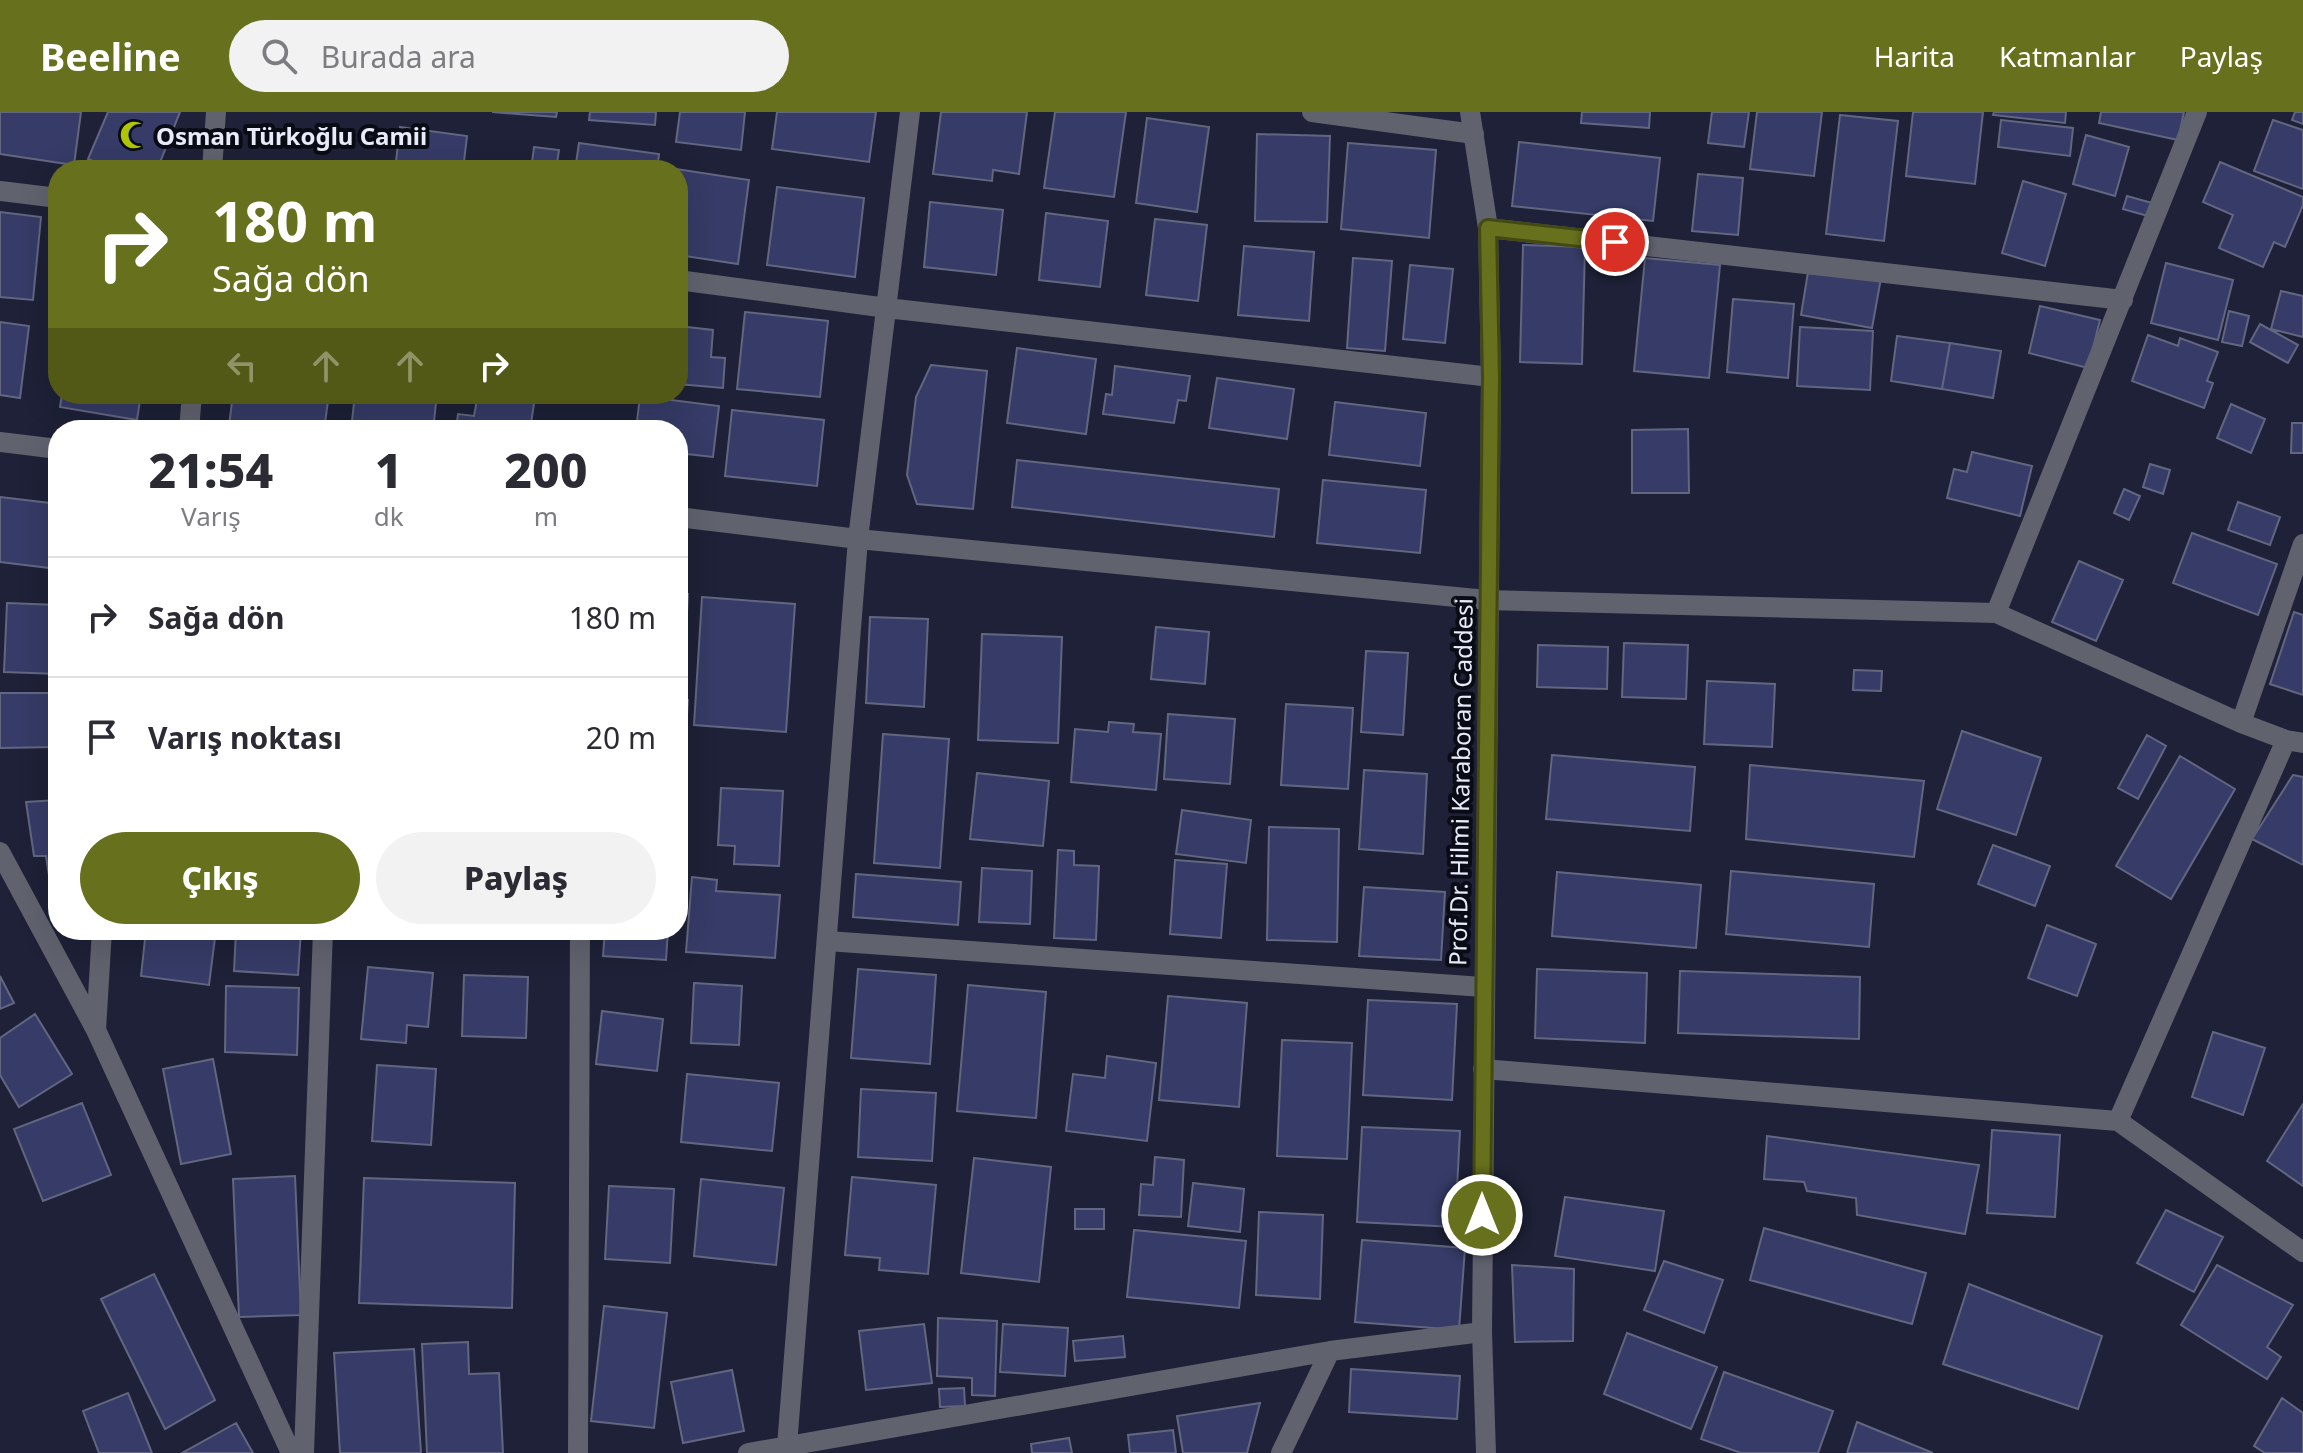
<!DOCTYPE html>
<html lang="tr">
<meta charset="utf-8">
<style>
body{margin:0;font-family:"Noto Sans",sans-serif;background:#f2f2f3;color:#2b2b33;height:100vh;display:flex;flex-direction:column;font-size:30px;white-space:nowrap}
*{box-sizing:border-box;margin:0}
p{font-size:26px;color:#7c7c81}
.icon{flex:none;width:44px;height:44px;fill:none;stroke:currentColor;stroke-width:2;stroke-linecap:round;stroke-linejoin:round}
.map{position:relative;flex:1;overflow:hidden}
.side{position:absolute;left:48px;top:308px;width:640px;height:520px;display:flex;flex-direction:column;background:#fff;border-radius:32px;box-shadow:0 8px 32px #0002}
.side>*{flex:none}
.hud{position:absolute;left:48px;top:48px;width:640px;height:244px;border-radius:32px;box-shadow:0 8px 32px #0002;background:#67701d;color:#fff;overflow:hidden}
.pin{position:absolute;display:grid;place-items:center;width:68px;height:68px;color:#fff;margin:-34px;border:4px solid #fff;border-radius:50%;box-shadow:0 2px 8px #0007}
.me{position:absolute;width:88px;margin:-44px;rotate:0deg;stroke-linejoin:round;filter:drop-shadow(0 0 6px #0008)}
.turn{display:flex;align-items:center;gap:28px;height:168px;padding:0 32px;font-size:36px}
.turn .icon{width:104px;height:104px;stroke-width:2.5}
.turn b{display:block;font-size:56px;line-height:68px}
.lanes{display:flex;align-items:center;height:76px;padding:0 32px;background:#0003;justify-content:center;gap:40px;direction:ltr}
.lanes .off{opacity:.35}
.eta{display:flex;justify-content:space-evenly;align-items:center;height:136px;text-align:center}
.eta b{font-size:48px;font-weight:800;line-height:56px}
.primary-button{display:flex;gap:16px;margin-top:auto;padding:16px 32px}
.primary-button a{flex:1;height:92px;border-radius:48px;background:#67701d;color:#fff;font-size:32px;font-weight:800;line-height:92px;text-align:center}
.primary-button a+a{background:#f2f2f3;color:#2b2b33}
ul{padding:0;list-style:none}
li{display:flex;align-items:center;gap:24px;height:120px;padding:0 32px;border-top:2px solid #e1e1e2}
li div{flex:1}
li b{display:block;font-size:30px}
li em{font-style:normal}
header{display:flex;align-items:center;gap:48px;box-sizing:border-box;height:112px;padding:0 40px;background:#67701d;color:#fff}
header strong{font-size:38px}
nav{display:flex;gap:44px;margin-inline-start:auto;font-size:28px}
.search{width:560px;height:72px;background:#f2f2f3;display:flex;align-items:center;gap:20px;box-sizing:border-box;padding:0 28px;border-radius:44px;color:#7c7c81;font-size:30px}
.map>svg:first-child{display:block}
.building{fill:#363b67;stroke:#626680;stroke-width:2}
.lines{fill:none;stroke-linecap:round;stroke-linejoin:round}
.minor{stroke:#60626e;stroke-width:20}
.tertiary{stroke:#60626e;stroke-width:20}
.route-casing{stroke:#434913;stroke-width:20}
.route{stroke:#67701d;stroke-width:14}
.labels{text-anchor:middle;dominant-baseline:central;stroke-width:8;stroke-linejoin:round;paint-order:stroke}
.poi-label{font-size:24px;font-weight:bold;fill:#e8ebfa;stroke:#0a0c15;text-anchor:start}
.street-label{font-size:24px;fill:#e8ebfa;stroke:#0a0c15}
</style>
<header>
<strong>Beeline</strong>
<div class="search"><svg class="icon" aria-label="search" viewBox="0 0 24 24"><circle cx="10" cy="10" r="6"/><path d="M15 15l6 6"/></svg>Burada ara</div>
<nav><a>Harita</a><a>Katmanlar</a><a>Paylaş</a></nav>
</header>
<div class="map">
<svg width="2303" height="1341" viewBox="0 0 2303 1341">
<rect width="100%" height="100%" fill="#1e2137"/>
<path class="building" d="M0,0h81l-7,53 -74,-11z
M108,0h72l-23,58h-42l-27,-11z
M492,0h65l-1,5z
M590,0h66l-1,13 -66,-5z
M680,0h65l-4,38 -65,-8z
M777,0h99l-7,50 -97,-13z
M941,0h86l-8,62 -26,-4 -1,11 -59,-7z
M1055,0h71l-12,85 -70,-9z
M1582,0h68l-1,16 -68,-5z
M1712,0h37l-5,35 -36,-4z
M1757,0h65l-8,64 -64,-7z
M1913,0h70l-8,72 -69,-8z
M1994,0h72l-1,11 -72,-8z
M2101,0h83l-6,28 -79,-17z
M2295,0h8v12l-11,-4z
M1840,3l58,6 -14,120 -58,-7z
M1147,6l62,9 -12,85 -61,-9z
M2001,8l72,8 -3,28 -72,-9z
M2273,8l30,10v59l-49,-18z
M400,15l67,9 -4,34h-68z
M1257,22l73,2 -3,86 -72,-1z
M2086,23l43,12 -14,49 -42,-12z
M1519,30l141,16 -7,63 -141,-15z
M579,31l80,11 -2,16h-82z
M1348,31l88,7 -7,88 -88,-9z
M534,35l25,3 -3,20h-25z
M2220,50l83,35v8l-18,42 -11,-5 -11,25 -44,-19 14,-33 -30,-13z
M676,57l73,11 -11,84 -60,-9v-85z
M1698,62l45,4 -5,57 -46,-4z
M2023,69l43,13 -21,72 -43,-13z
M777,75l87,11 -9,79 -88,-12z
M2127,84l25,7 -4,13 -25,-7z
M930,90l73,8 -7,65 -72,-8z
M0,100l41,5 -8,83 -33,-3z
M1046,101l62,8 -8,66 -61,-7z
M1155,107l52,6 -9,76 -52,-6z
M1523,133l62,2 -3,117 -62,-2z
M1244,134l70,6 -5,69 -71,-6z
M1353,146l39,3 -7,90 -38,-3z
M1645,146l75,7 -11,113 -75,-7z
M2166,151l67,17 -15,60 -67,-17z
M1410,153l43,4 -8,74 -42,-4z
M1809,154l72,12 -9,50 -71,-13z
M2281,179l22,5v41l-32,-8z
M1733,187l61,5 -6,74 -61,-6z
M2040,194l60,14 -12,48 -59,-15z
M2229,199l20,5 -7,30 -20,-4z
M745,200l83,9 -8,76 -83,-8z
M0,210l29,4 -9,72 -20,-3z
M2260,212l38,21 -10,18 -38,-21z
M678,214l35,4 -2,27 14,1 -2,30 -45,-4z
M1800,215l73,4 -3,59 -73,-4z
M2148,223l30,11 2,-8 38,14 -11,29 6,2 -9,25 -72,-27z
M1897,224l53,7 -8,46 -51,-8z
M1950,231l51,8 -8,47 -51,-9z
M1017,236l79,11 -10,75 -79,-11z
M931,253l56,6 -14,138 -56,-5 -10,-29 9,-78z
M1115,254l75,10 -4,25 -8,-1 -4,23 -71,-9 3,-20 6,1z
M1217,266l77,11 -7,50 -78,-11z
M62,282h79l-4,26 -77,-13z
M233,282h96l-5,36h-66l-29,-4z
M355,282h82l-4,36h-82z
M478,282h38l19,3 -5,33h-74l2,-16 16,2z
M640,284l79,10 -6,51 -35,-4v-23h-42z
M1335,290l91,11 -6,53 -91,-11z
M2231,292l34,15 -14,34 -34,-15z
M732,298l92,10 -7,66 -92,-10z
M2292,311h11v30h-12z
M1688,317l1,64h-57v-63z
M1972,340l60,14 -12,50 -73,-18 7,-29 13,3z
M1017,348l262,29 -5,48 -262,-30z
M2150,352l20,6 -7,24 -20,-7z
M1323,368l103,10 -6,63 -103,-10z
M2124,377l16,7 -11,24 -15,-7z
M0,385l58,7v65l-58,-7z
M2238,390l42,15 -10,28 -42,-15z
M2192,421l85,31 -19,51 -85,-32z
M2079,449l44,19 -27,61 -44,-19z
M678,481l10,1 -4,75 -6,-1z
M702,485l93,7 -9,128 -92,-7z
M7,491l51,2v69l-54,-2z
M2294,500l9,3v80l-33,-11z
M870,505l58,2 -4,88 -58,-4z
M1156,515l53,5 -4,52 -54,-5z
M982,522l80,3 -4,106 -80,-3z
M1624,531l64,2 -2,54 -64,-2z
M1538,533l70,2 -1,42 -70,-2z
M1366,539l42,2 -5,82 -42,-3z
M1854,558l28,1 -1,20 -28,-1z
M1707,569l68,3 -3,63 -68,-3z
M0,581h54l1,54 -55,1z
M678,588h10l-5,74 -5,-1z
M1286,592l67,4 -5,81 -67,-4z
M1168,602l67,5 -5,65 -66,-5z
M1109,610l25,2 -1,8 28,2 -5,56 -85,-8 4,-53 33,3z
M1962,619l79,27 -25,77 -79,-26z
M883,622l66,5 -9,129 -66,-5z
M2147,623l19,11 -28,53 -20,-11z
M1552,643l143,12 -5,64 -144,-12z
M2180,644l55,33 -64,110 -55,-33z
M1750,653l174,16 -10,76 -168,-18z
M1364,658l63,4 -4,80 -64,-5z
M977,661l72,8 -6,65 -73,-7z
M2293,663l10,2v88l-51,-26z
M721,676l62,3 -4,75 -45,-2 1,-18 -17,-1z
M58,688v89h-7l-5,-33h-12l-8,-54z
M1182,698l69,10 -5,43 -70,-9z
M1269,715l70,2 -2,113 -70,-2z
M1993,733l57,21 -15,40 -57,-22z
M1058,738l16,1v14l25,1 -3,74 -42,-2z
M1175,748l52,4 -6,74 -51,-4z
M982,756l50,3 -2,53 -51,-2z
M1731,759l143,13 -5,63 -143,-13z
M1557,760l144,13 -5,63 -144,-12z
M856,762l105,8 -3,43 -105,-8z
M692,765l25,3 -1,11 64,4 -5,63 -89,-6z
M1364,775l81,5 -4,68 -82,-4z
M2047,813l49,19 -19,52 -49,-18z
M146,818h70l-7,55 -68,-9z
M236,818h65l-3,45 -64,-4z
M450,818h90l-1,9z
M605,818h63l-2,30 -63,-4z
M368,855l65,6 -5,54 -21,-2 -1,18 -45,-4z
M858,857l78,6 -6,89 -79,-6z
M1537,857l110,4 -2,70 -110,-5z
M1680,859l180,6 -1,62 -181,-6z
M464,863l64,2 -2,61 -64,-2z
M0,864l14,27 -14,6z
M694,871l48,3 -3,59 -48,-2z
M968,873l78,7 -10,126 -79,-7z
M226,874l73,2 -2,67 -72,-3z
M1168,884l79,7 -8,104 -80,-7z
M1368,888l89,4 -5,96 -89,-5z
M602,899l61,8 -6,52 -61,-7z
M35,902l37,60 -53,33 -19,-32v-37z
M2213,920l52,16 -22,67 -51,-18z
M1282,928l70,3 -5,116 -70,-3z
M1107,944l49,7 -9,78 -81,-10 7,-57 32,4z
M213,947l18,95 -50,10 -18,-95z
M377,953l59,4 -5,76 -59,-4z
M687,962l92,9 -7,68 -91,-9z
M861,977l75,4 -4,68 -74,-4z
M82,991l29,72 -68,26 -29,-72z
M2303,992v82l-36,-25z
M1362,1015l98,4 -5,96 -98,-5z
M1992,1018l68,5 -5,82 -68,-4z
M1767,1024l212,29 -14,69 -108,-19 -1,-17 -49,-7 -3,-9 -40,-3z
M1155,1045l29,3 -3,57 -42,-2 2,-31 12,1z
M974,1046l77,9 -12,115 -78,-9z
M295,1064l6,139 -62,2 -6,-138z
M852,1065l84,8 -8,89 -49,-4 1,-12 -35,-3z
M364,1066l151,5 -3,125 -153,-5z
M701,1067l83,9 -8,77 -82,-9z
M1193,1071l51,6 -4,43 -52,-6z
M609,1074l65,3 -4,74 -65,-4z
M1565,1085l99,14 -9,60 -100,-15z
M1075,1097h29v20h-29z
M2166,1098l57,27 -29,55 -57,-29z
M1259,1100l64,3 -3,84 -64,-4z
M1764,1116l162,45 -14,51 -162,-44z
M1134,1118l112,11 -7,67 -112,-11z
M1362,1128l103,8 -6,82 -104,-8z
M1664,1149l59,19 -19,53 -60,-23z
M1512,1153l62,4 -1,72 -58,1z
M2217,1153l76,40 -26,42 14,10 -14,22 -86,-54z
M154,1162l61,126 -50,29 -64,-130z
M1969,1172l133,52 -24,73 -135,-45z
M604,1194l63,7 -13,115 -63,-7z
M938,1206l59,3 -2,75 -23,-1v-17l-35,-2z
M924,1212l8,59 -66,7 -7,-59z
M1003,1212l65,4 -3,48 -65,-4z
M1627,1221l90,34 -26,62 -87,-35z
M1123,1224l2,21 -50,4 -2,-20z
M468,1230l1,32 30,-1 4,80h-76l-5,-109z
M414,1237l7,104h-81l-6,-100z
M1351,1257l109,7 -3,43 -108,-7z
M732,1258l12,61 -61,12 -12,-61z
M1724,1260l109,39 -15,42h-77l-40,-14z
M964,1276l1,18 -25,1 -1,-18z
M128,1281l24,60h-53l-16,-42z
M2282,1286l21,15v40h-38l-11,-7z
M1260,1291l-13,50h-64l-6,-37z
M1857,1310l76,31h-86z
M236,1311l17,30h-71z
M1173,1318l3,23h-46l-2,-18z
M1069,1326l3,15h-40l-1,-9z"/>
<g class="lines">
<path class="minor" d="M1312,0l162,22
M212,58l4,-58
M0,79l58,7
M1488,116l635,72
M678,168l209,28 604,69
M189,318l3,-36
M0,330l58,7
M678,405l180,22 629,61 509,13 245,110 45,17 17,3
M1996,501l201,-501
M2241,611l62,-179
M0,740l96,178 195,423
M827,829l656,46
M96,918l6,-100
M1483,957l635,52 168,-381
M2118,1009l185,131
M787,1334l71,-907 52,-427
M304,1341l19,-523
M578,1341l2,-523
M748,1341l582,-102 152,-19
M1281,1341l49,-102"/>
<path class="tertiary" d="M1470,0l18,116 3,149 -9,955 4,121"/>
</g>
<g class="lines">
<defs>
<path id="route" d="M1482,1103l9,-838 -3,-149 127,14"/>
</defs>
<use href="#route" class="route-casing"/>
<use href="#route" class="route"/>
</g>
<defs>
<symbol id="mosque-bare" viewBox="-9 -9 18 18"><path d="M3.5-4.9A6 6 0 1 0 3.5 4.9A5 5 0 1 1 3.5-4.9Z" fill="#b0c503" stroke="#0a0c15" stroke-width="2.5" paint-order="stroke"/></symbol>
</defs>
<g fill-rule="evenodd">
<use href="#mosque-bare" x="114" y="3" width="40" height="40"/>
</g>
<g class="labels">
<g class="poi-label">
<text x="156" y="23">Osman Türkoğlu Camii</text>
</g>
<g class="street-label">
<text transform="translate(1460 670) rotate(-89)">Prof.Dr. Hilmi Karaboran Caddesi</text>
</g>
</g>
</svg>
<div class="pin" style="left:1615px;top:130px;background:#d93025"><svg class="icon" aria-label="arrive" viewBox="0 0 24 24"><path d="M6 21V4h12l-3 4 3 4H6"/></svg></div>
<svg class="me" style="left:1482px;top:1103px" viewBox="-20 -20 40 40"><circle r="17" fill="#67701d" stroke="#fff" stroke-width="3"/><path d="M0-11L8 9 0 5-8 9z" fill="#fff"/></svg>
<div class="hud">
<div class="turn"><svg class="icon" aria-label="right" viewBox="0 0 24 24"><path d="M7 20v-9h11M14 6l5 5-5 5"/></svg><div><b>180 m</b>Sağa dön</div></div>
<div class="lanes"><svg class="icon off" aria-label="left" viewBox="0 0 24 24"><path d="M17 20v-9H6M10 6l-5 5 5 5"/></svg><svg class="icon off" aria-label="ahead" viewBox="0 0 24 24"><path d="M12 20V5M6 11l6-6 6 6"/></svg><svg class="icon off" aria-label="ahead" viewBox="0 0 24 24"><path d="M12 20V5M6 11l6-6 6 6"/></svg><svg class="icon" aria-label="right" viewBox="0 0 24 24"><path d="M7 20v-9h11M14 6l5 5-5 5"/></svg></div>
</div>
<section class="side">
<div class="eta">
<div><b>21:54</b><p>Varış</p></div>
<div><b>1</b><p>dk</p></div>
<div><b>200</b><p>m</p></div>
</div>
<ul>
<li><svg class="icon" aria-label="right" viewBox="0 0 24 24"><path d="M7 20v-9h11M14 6l5 5-5 5"/></svg><div><b>Sağa dön</b></div><em>180 m</em></li>
<li><svg class="icon" aria-label="arrive" viewBox="0 0 24 24"><path d="M6 21V4h12l-3 4 3 4H6"/></svg><div><b>Varış noktası</b></div><em>20 m</em></li>
</ul>
<div class="primary-button"><a>Çıkış</a><a>Paylaş</a></div>
</section>
</div>
